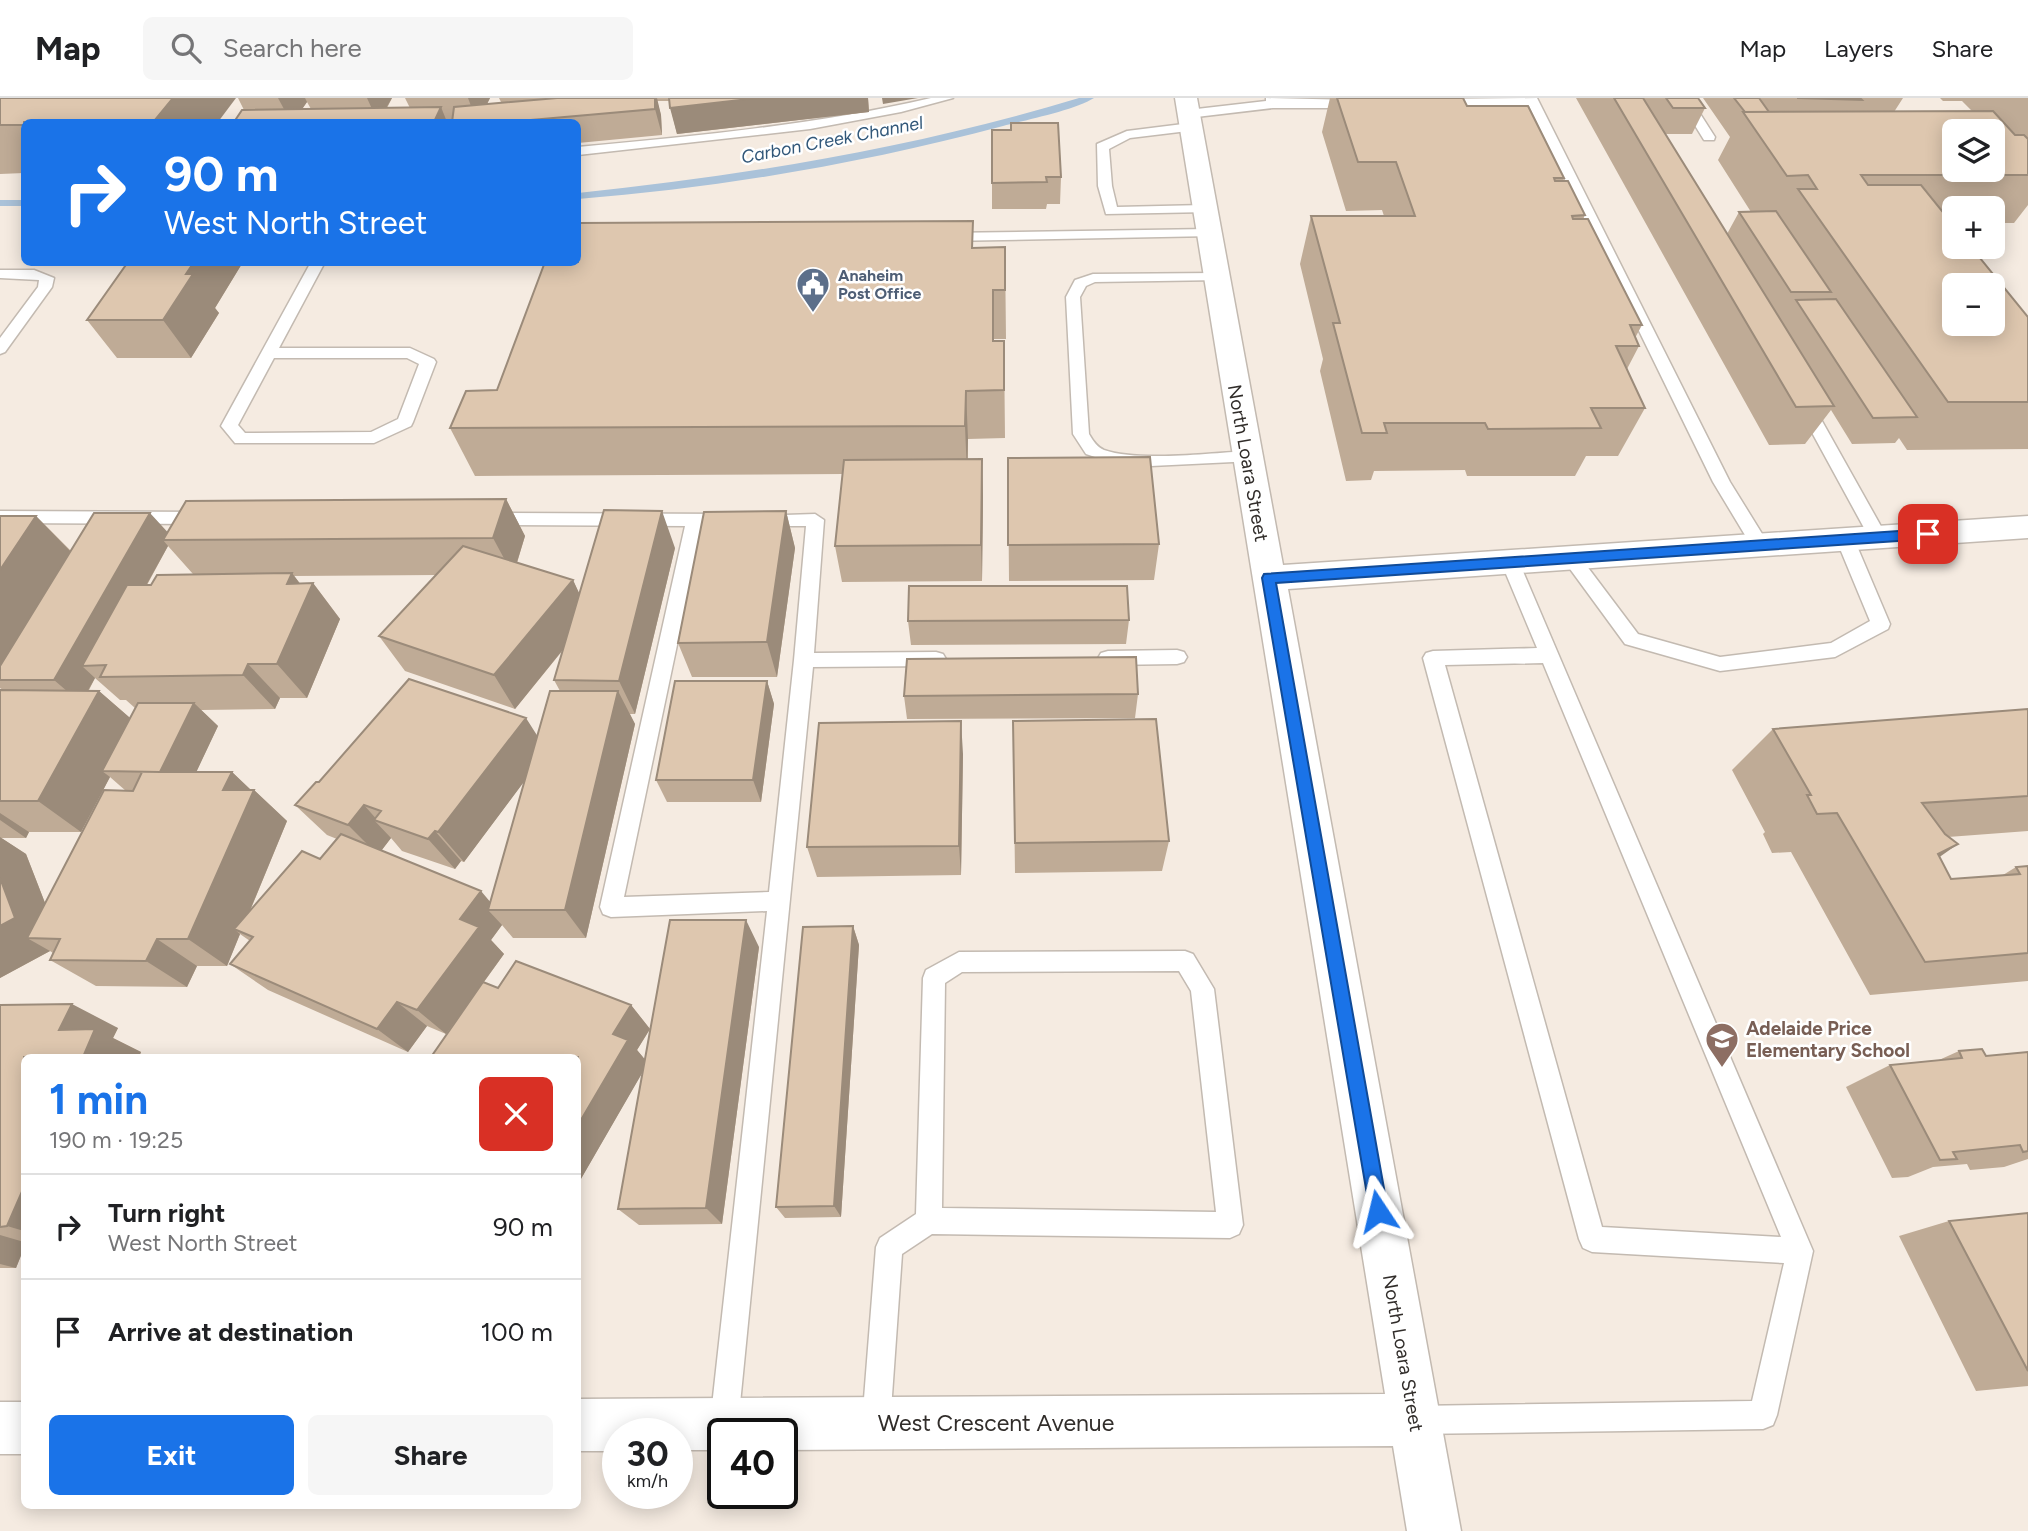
<!DOCTYPE html>
<meta charset="utf-8">
<style>
body{margin:0;font-family:Figtree,sans-serif;background:#f6f6f6;color:#202124;height:100vh;display:flex;flex-direction:column;font-size:26px;white-space:nowrap}
*{box-sizing:border-box;margin:0}
p{font-size:23px;color:#757577}
.icon{flex:none;width:38px;height:38px;fill:none;stroke:currentColor;stroke-width:2;stroke-linecap:round;stroke-linejoin:round}
.map{position:relative;flex:1;overflow:hidden}
.side{position:absolute;left:21px;top:956px;width:560px;height:455px;display:flex;flex-direction:column;background:#fff;border-radius:10px;box-shadow:0 4px 18px #0003}
.side>*{flex:none}
.banner{position:absolute;left:21px;top:21px;width:560px;height:147px;border-radius:10px;box-shadow:0 4px 18px #0003;background:#1a73e8;color:#fff;overflow:hidden}
.fabs{position:absolute;left:1942px;top:21px;display:grid;gap:14px}
.fabs a{display:grid;place-items:center;width:63px;height:63px;border-radius:10px;background:#fff;box-shadow:0 4px 18px #0003;font-size:35px}
.speed{position:absolute;left:602px;top:1320px;display:flex;gap:14px;font-size:35px;font-weight:700;text-align:center}
.speed>*{display:grid;place-content:center;width:91px;height:91px;border-radius:50%;background:#fff;box-shadow:0 4px 18px #0003;line-height:1}
.speed small{font-size:18px;font-weight:400}
.speed .limit{border:4px solid #111;border-radius:10px;background:#fff;color:#111}
.pin{position:absolute;display:grid;place-items:center;width:60px;height:60px;color:#fff;margin:-30px;border-radius:14px;box-shadow:0 4px 10px #0006}
.me{position:absolute;width:77px;margin:-38px;rotate:350deg;stroke-linejoin:round;filter:drop-shadow(0 0 5px #0008)}
.turn{display:flex;align-items:center;gap:24px;height:147px;padding:0 28px;font-size:32px}
.turn .icon{width:91px;height:91px;stroke-width:2.5}
.turn b{display:block;font-size:49px;line-height:60px}
.round{display:grid;place-items:center;flex:none;width:74px;height:74px;border-radius:10px;background:#f6f6f6}
.head{display:flex;align-items:center;justify-content:space-between;height:119px;padding:0 28px}
h1{font-size:42px;font-weight:700;line-height:52px;color:#1a73e8}
.action{display:flex;gap:14px;margin-top:auto;padding:14px 28px}
.action a{flex:1;height:80px;border-radius:10px;background:#1a73e8;color:#fff;font-size:28px;font-weight:700;line-height:80px;text-align:center}
.action a+a{background:#f6f6f6;color:#202124}
ul{padding:0;list-style:none}
li{display:flex;align-items:center;gap:21px;height:105px;padding:0 28px;border-top:2px solid #e0e0e0}
li div{flex:1}
li b{display:block;font-size:26px}
li em{font-style:normal}
header{display:flex;align-items:center;gap:42px;box-sizing:border-box;height:98px;padding:0 35px;background:#fff;border-bottom:2px solid #e0e0e0}
header strong{font-size:33px}
nav{display:flex;gap:38px;margin-inline-start:auto;font-size:24px}
.search{width:490px;height:63px;background:#f6f6f6;display:flex;align-items:center;gap:18px;box-sizing:border-box;padding:0 24px;border-radius:10px;color:#757577;font-size:26px}
.map>svg:first-child{display:block}
.lines{fill:none;stroke-linecap:round;stroke-linejoin:round}
.stream{fill:#aac2d9;fill-rule:evenodd}
.lane-casing{stroke:#c3bab1;stroke-width:3}
.secondary-casing{stroke:#c3bab1;stroke-width:3}
.lane{fill:#fff;fill-rule:evenodd}
.secondary{fill:#fff;fill-rule:evenodd}
.wall{fill:#bfab96;fill-rule:evenodd}
.shaded-wall{fill:#9b8b7a}
.building{fill:#dec7af;stroke:#9b8b7a;stroke-width:2;fill-rule:evenodd}
.route{fill:#1a73e8;stroke:#114b97;stroke-width:2}
.labels{text-anchor:middle;dominant-baseline:central;stroke-width:5;stroke-linejoin:round;paint-order:stroke}
.far-service-label{font-size:16px;font-weight:bold;fill:#4e5e75;stroke:#fff;text-anchor:start}
.far-water-label{font-size:18px;font-style:italic;fill:#315779;stroke:#fff}
.street-label{font-size:19px;fill:#312d2a;stroke:#fff}
.education-label{font-size:19px;font-weight:bold;fill:#785e54;stroke:#fff;text-anchor:start}
.near-street-label{font-size:23px;fill:#312d2a;stroke:#fff}
</style>
<header>
<strong>Map</strong>
<div class="search"><svg class="icon" aria-label="search" viewBox="0 0 24 24"><circle cx="10" cy="10" r="6"/><path d="M15 15l6 6"/></svg>Search here</div>
<nav><a>Map</a><a>Layers</a><a>Share</a></nav>
</header>
<div class="map">
<svg width="2028" height="1433" viewBox="0 0 2028 1433">
<rect width="100%" height="100%" fill="#f5ebe1"/>
<g class="lines">
<path class="stream" d="M1079,0h15c-19,12 -68,22 -91,28 -139,37 -283,62 -425,73v-6c170,-18 337,-45 501,-95z
M0,102h24v6h-24z"/>
<defs>
<path id="lane" d="M931,0h22l-52,14 -91,17 -232,26v-8c118,-11 237,-22 353,-49z
M1266,0l89,2 6,4 -6,4h-82l-85,10 -6,-4 6,-4 78,-9z
M1537,0l193,384 39,63 -3,5h-12l-41,-68 -184,-376 -92,1 -6,-4 6,-4z
M1678,0h12l25,39 -1,3h-10z
M1191,25l5,1v6l-66,8 -21,11 3,37 5,21 87,-2 7,4 -2,3 -103,2 -8,-28 -1,-42 30,-13z
M1209,131l5,1v6l-269,5 -7,-4 7,-4z
M311,164h14l-46,86h131l24,11 2,3 -23,60 -2,4 -37,17h-139l-14,-17zM274,260h133l12,6 -21,55 -27,13 -126,1 -7,-8z
M0,172h34l20,8 -2,9 -47,65 -5,2v-16l38,-51 1,-7 -39,-2z
M1216,175l5,1 2,3 -2,3 -126,2 -9,4 -6,11 9,137c4,7 8,13 15,16 35,12 106,3 144,1l6,2 2,4 -2,4 -103,5 -38,-3 -27,-9 -13,-20 -7,-137 9,-17 18,-6z
M1805,302l8,5 74,132 -3,4h-12l-3,-4 -72,-132z
M0,413l204,1 9,6 -9,6 -204,-1z
M489,415l240,1 9,6 -9,6h-27l-78,371 145,-5 25,-232 12,-134h-44l-6,-2 -3,-4 3,-4 59,-2 9,6 -10,133 122,-1 7,2 3,5 -3,5 -7,2 -123,1 -75,757 -4,9h-11v5l-9,-4 -4,-10 57,-513 -156,6 -8,-3 -3,-7 85,-381 -196,-1 -9,-6z
M1845,435l6,2 3,4 36,85 -2,5 -53,28 -115,14 -95,-27 -63,-86 3,-5h12l61,81 82,23 111,-14 39,-22 -34,-82 3,-4z
M1510,457l6,2 3,5 294,689 -36,164 -4,10 -10,4 -349,5 -10,-4 -4,-10 4,-10 10,-4 338,-5 32,-138 -192,-11 -9,-4 -4,-9 -156,-581 3,-5 7,-2 104,-3 -36,-86 3,-5zM1543,565l238,574 -179,-10 -157,-562z
M1177,552l7,2 3,5 -3,5 -7,2 -69,1 -7,-2 -3,-5 3,-5 7,-2z
M1185,853l8,3 21,35 29,236 -4,9 -9,4 -298,-4 -30,20 -12,170 -4,10 -10,4 -10,-4 -4,-10 14,-177 4,-9 36,-24 7,-236 3,-8 33,-18zM1179,873l12,20 25,221 -274,-4 3,-225 17,-11z"/>
<path id="secondary" d="M1175,0h22l86,467 745,-49v22l-740,51 173,942h-54l-14,-85 -611,4v-17h-59v17h-46v-17h-59v18h-40v-52l807,-5z
M0,1304h24v52h-24z"/>
</defs>
<use href="#lane" class="lane-casing"/>
<use href="#secondary" class="secondary-casing"/>
<use href="#lane" class="lane"/>
<use href="#secondary" class="secondary"/>
</g>
<path class="wall" d="M0,0l218,24h-194v51l-24,1z
M238,0h154l-5,10h23l-5,-10h85l-3,6 28,-2h-14l-2,-4h369l1,14 -192,22 -8,-33h-12l4,14 1,20 -84,8v-21h-344l10,-12zM307,4l4,7h-9z
M1330,0h133l4,8 97,72 -1,3 22,34 -2,4 59,106 -7,13 4,8 -12,23 18,39 -27,48h-32l-11,20h-108l-2,-6 -91,1 -3,9 -25,1 -26,-110 3,-12 -23,-95 11,-48h73l-2,-6 -36,1 -24,-79z
M1576,0h122l7,10 -13,26h-27l62,100 12,-22h12l-33,-52 12,-23 -27,-39h200l-9,14 78,-1 -10,-10h-19l-3,-3h88v107l-14,18h-21v-15h-38v15h-3l76,94v132l-121,1 -8,-12 -4,5 -43,1 -21,-34 -26,34 -36,1z
M992,32l69,47 -1,27h-13l-1,5h-54z
M1005,149l1,92h-12v2h10l1,97 -37,1v20h14l1,37 -1,85 -140,1 -7,-36 8,-72 -368,2 -25,-48 47,-38 477,-142z
M128,164h115l-28,46 4,5 -28,45h-74l-30,-38z
M1008,360l151,86 -5,36 -145,1z
M506,401l19,37 -8,27 56,17 6,14 96,-46 -40,166h-5l5,10 -49,214h-73l-11,-13 -11,15 13,14 -20,28 14,6 133,17 19,24 -13,21 8,10 114,-113 -37,277 -83,1 -21,-16 25,-138 -65,113v-127l-103,-62 -29,39 -19,-8 -19,26 -140,-62 -38,-26 20,-23 -10,-7 -13,32h-30l-10,21 -91,-1 -46,-26 3,-7 -3,-2 -50,27v-288h3l-3,-2v-172h36l35,35 97,-18zM168,448l25,28 -42,11h-4zM436,477l-57,61 26,35 110,38 48,-59 -9,30 6,11 -22,45 -219,46 -24,23 32,30 10,4 -17,20 -70,52 37,-90 -33,-31h-3l-19,-18h-36l22,-46 -17,-16 74,-1 5,-11h27l33,-79 -27,-36 -13,1 -6,-8zM95,580l25,22h6l9,8 -5,10 -31,-27 -10,-1zM110,679l16,14 -81,112 -19,-49 -25,-16h25l3,-6h52zM525,682l-34,122 -110,-51 10,-13 11,13 53,18 6,-8 3,1z
M786,413l9,37 -18,129h-85l-14,-34z
M1129,522l-3,24 -215,1 -3,-24z
M767,583l7,23 -13,98h-94l-11,-22z
M1138,596l-3,24 -228,1 -3,-23z
M2028,611v122l-80,6 -9,20 12,22 52,-4 13,-8 12,-1v115l-158,14 -79,-143 -19,1 -9,-19 2,-2 -33,-62 41,-41z
M1013,623l156,120 -7,30 -147,2z
M963,656l-2,121 -144,2 -10,-30z
M853,828l6,19 -18,272 -56,1 -9,-11z
M0,907l118,23 -5,10 28,14 -2,5h-115v191l-8,20h-16z
M1959,953l27,5 42,-4v107l-24,8 -34,3 -3,-6 -34,3 -25,10 -16,1 -46,-91 44,-22 49,-5z
M2028,1115v173l-52,5 -77,-155 50,-15z"/>
<path class="shaded-wall" d="M173,0h63l-18,24h-61l-2,-2z
M278,0h27l2,4 -14,20h-2z
M367,0h25l-14,24z
M468,0h22l-12,24h-1z
M655,0h2l4,17 1,20 -7,-26z
M758,0h110l1,14 -192,22 -7,-26z
M882,0h36l-35,6z
M441,9l6,15h-13z
M194,164h49l-28,46 4,5 -28,45 -28,-38 23,-46z
M966,293l2,48 -1,35 -2,-48z
M982,361l1,37 -1,85 -1,-36z
M506,401l19,37 -12,39 -20,-37z
M662,413l13,37 -40,166 -16,-33z
M786,413l9,37 -18,129 -10,-35z
M150,415l23,25 -10,2 5,6 -66,119 -20,1 13,12 -14,25 -27,-23z
M36,418l36,37 -72,116v-99z
M292,475l16,21 5,-11 27,36 -33,79 -30,-34 10,-80z
M573,482l17,36 -75,93 -21,-34z
M248,566l32,34 -5,11 -32,-34z
M767,583l7,23 -13,98 -8,-22z
M99,593l38,33 -35,47 8,6 -29,55 -43,-31z
M618,593l17,33 -49,214 -21,-28z
M194,605l24,23 -32,68 -26,-22z
M526,620l21,33 -83,111 -26,-30z
M961,623l2,33 -2,121 -2,-29z
M232,674l21,20 1,-2 33,31 -46,111 -7,-3 6,5 -13,32 -39,-27 35,-149z
M364,707l15,17 -5,-2 17,18 -13,17 -30,-30z
M0,715l29,19 -3,6 -26,-18z
M435,733l26,30 -6,8 -27,-30z
M0,739l26,17 33,85 -32,-1 23,13 -50,27z
M1958,746l-54,38 34,-28z
M481,793l16,19h-9l14,15 -11,15 13,14 -58,80 -29,-24 43,-91z
M746,822l13,27 -37,277 -16,-16z
M853,828l6,19 -18,272 -7,-11z
M157,841l40,27 -10,21 -41,-26z
M397,904l30,24 -19,26 -31,-23z
M72,906l46,24 -5,10 28,14 -2,5h-56l-24,-27z
M631,907l19,24 -13,21 11,13 -70,121v-59l35,-91z
M24,1089v44l-17,-5z
M0,1137l24,7v6l-8,20 -16,-4z"/>
<path class="building" d="M0,0h173l-18,22h-28l-2,2h-101v3h-24z
M557,0h98v11l-147,13h-56l2,-15z
M669,0h89l-88,10z
M1337,0h126l4,8h61l36,72h-10l1,3h13l17,34 -13,1 1,3h15l54,106h-12l9,21h-23l29,62h-54l10,20 -113,1 -3,-6h-101l3,10h-25l-29,-110h7l-29,-107h104l-19,-54h-38z
M1614,0h29l191,308 -38,1z
M1666,0h32l7,10h-32z
M1734,0h25l10,14h-24z
M1797,0h63l2,2z
M441,9l-7,15h-200l8,-12z
M1993,13l22,24h9l4,4v36h-167l7,10h53l34,42v20h16l57,70v85h-80l-150,-213h19l-9,-14 -21,1 -44,-64zM1955,33h38v39h-38zM1955,187h38v39h-38z
M1011,25h47l3,54h-15l1,5 -55,1v-53h19z
M1776,113l55,81h-40l-52,-80z
M973,123l-1,27 33,-1v43h-12v51h11v49l-38,1 -1,35 -515,2 16,-37 31,-1 48,-128h33v-39z
M128,164h66l-8,12h7l-30,46h-76z
M1836,201l81,118 -44,1 -77,-118z
M1150,359l9,87 -151,1v-87z
M982,361l-1,86 -146,1 9,-86z
M506,401l-13,39 -330,2 23,-39z
M604,412l58,1 -43,170 -65,-1z
M786,413l-19,131 -89,1 26,-131z
M94,415h56l-96,167h-54v-14z
M0,418h36l-36,54z
M463,448l110,34 -79,95 -115,-39z
M292,475l-5,11 26,-1 -36,81h-29l-5,11 -143,2 6,-12 -24,1 45,-81h24l6,-10z
M909,488h218l2,34 -221,1z
M1136,559l2,37 -234,2 3,-37z
M409,581l117,39 -88,114 -3,-1 -7,8 -54,-19 7,-9 -17,-6 -16,20 -53,-20 21,-23h3z
M675,583h92l-14,99h-97z
M0,592l99,1 -61,110h-38z
M550,593h68l-53,219h-77z
M138,605h56l-34,69 -58,-1z
M2028,611v87l-106,7 23,31 13,10 -20,10 13,25 69,-5 -4,-7 12,-1v87l-103,9 -88,-149 -20,1 -10,-19h4l-38,-66z
M1156,621l13,122 -154,2 -2,-122z
M961,623l-2,125 -152,1 12,-124z
M142,674h90l-9,18h31l-66,149h-31l-11,22 -96,-1 10,-21 -33,-1 77,-148 29,1z
M341,736l140,57 -21,28 19,8 -62,83 -20,-8 -20,27 -147,-65 23,-27 -19,-8 68,-78 18,8z
M0,780l15,40 -15,8z
M670,822h76l-40,288 -88,1z
M853,828l-19,280 -58,1 27,-280z
M516,863l115,44 -18,29 15,6 -50,85v-68h-147l52,-75 15,6z
M72,906l-13,26 36,-1 -12,28h-59v130l-17,39 -7,1v-222z
M1982,951l4,7 42,-4v99l-5,1 -3,-7 -67,7 4,7 -17,1 -50,-95 72,-7 -3,-7z
M2028,1115v158l-79,-150z"/>
<path class="route" d="M1928,431l7,5 -7,5 -652,44 112,628 -3,7 -7,3 -7,-3 -109,-640 2,-4z"/>
<defs>
<symbol id="civic-pin" viewBox="-11 -11 22 30"><path d="M0 17L-7.5 6A9.5 9.5 0 1 1 7.5 6Z" fill="#5c6f8a" stroke="#fff"/><path d="M-.6-6.5H3V-4.5H.6V-3L4-1V1h2V6H-6V1h2V-1L-.6-3ZM-1.2 2.5V6h2.4V2.5Z" fill="#fff"/></symbol>
<symbol id="school-pin" viewBox="-11 -11 22 30"><path d="M0 17L-7.5 6A9.5 9.5 0 1 1 7.5 6Z" fill="#8d6e63" stroke="#fff"/><path d="M0-5L7-2L0 1L-7-2ZM-4 1L0 2.5L4 1V4Q0 6-4 4Z" fill="#fff"/></symbol>
</defs>
<g fill-rule="evenodd">
<use href="#civic-pin" x="794" y="167" width="38" height="52"/>
<use href="#school-pin" x="1703" y="922" width="38" height="52"/>
</g>
<g class="labels">
<g class="far-service-label">
<text x="838" y="177">Anaheim<tspan x="838" dy="18">Post Office</tspan></text>
</g>
<g class="far-water-label">
<text transform="translate(832 42) rotate(-11)">Carbon Creek Channel</text>
</g>
<g class="street-label">
<text transform="translate(1248 365) rotate(80)">North Loara Street</text>
<text transform="translate(1403 1255) rotate(80)">North Loara Street</text>
</g>
<g class="education-label">
<text x="1746" y="930">Adelaide Price<tspan x="1746" dy="22">Elementary School</tspan></text>
</g>
<g class="near-street-label">
<text x="996" y="1325">West Crescent Avenue</text>
</g>
</g>
</svg>
<div class="fabs">
<a><svg class="icon" aria-label="layers" viewBox="0 0 24 24"><path d="M12 4l9 5-9 5-9-5zM3 14l9 5 9-5"/></svg></a>
<a>+</a>
<a>−</a>
</div>
<div class="speed"><div>30<small>km/h</small></div><div class="limit">40</div></div>
<div class="pin" style="left:1928px;top:436px;background:#d93025"><svg class="icon" aria-label="arrive" viewBox="0 0 24 24"><path d="M6 21V4h12l-3 4 3 4H6"/></svg></div>
<svg class="me" style="left:1378px;top:1113px" viewBox="-20 -20 40 40"><path d="M0-17L14 15 0 8-14 15z" fill="#1a73e8" stroke="#fff" stroke-width="4"/></svg>
<div class="banner">
<div class="turn"><svg class="icon" aria-label="right" viewBox="0 0 24 24"><path d="M7 20v-9h11M14 6l5 5-5 5"/></svg><div><b>90 m</b>West North Street</div></div>
</div>
<section class="side">
<div class="head"><div><h1>1 min</h1><p>190 m · 19:25</p></div><a class="round" style="background:#d93025;color:#fff"><svg class="icon" aria-label="close" viewBox="0 0 24 24"><path d="M6 6l12 12M18 6L6 18"/></svg></a></div>
<ul>
<li><svg class="icon" aria-label="right" viewBox="0 0 24 24"><path d="M7 20v-9h11M14 6l5 5-5 5"/></svg><div><b>Turn right</b><p>West North Street</p></div><em>90 m</em></li>
<li><svg class="icon" aria-label="arrive" viewBox="0 0 24 24"><path d="M6 21V4h12l-3 4 3 4H6"/></svg><div><b>Arrive at destination</b></div><em>100 m</em></li>
</ul>
<div class="action"><a>Exit</a><a>Share</a></div>
</section>
</div>
